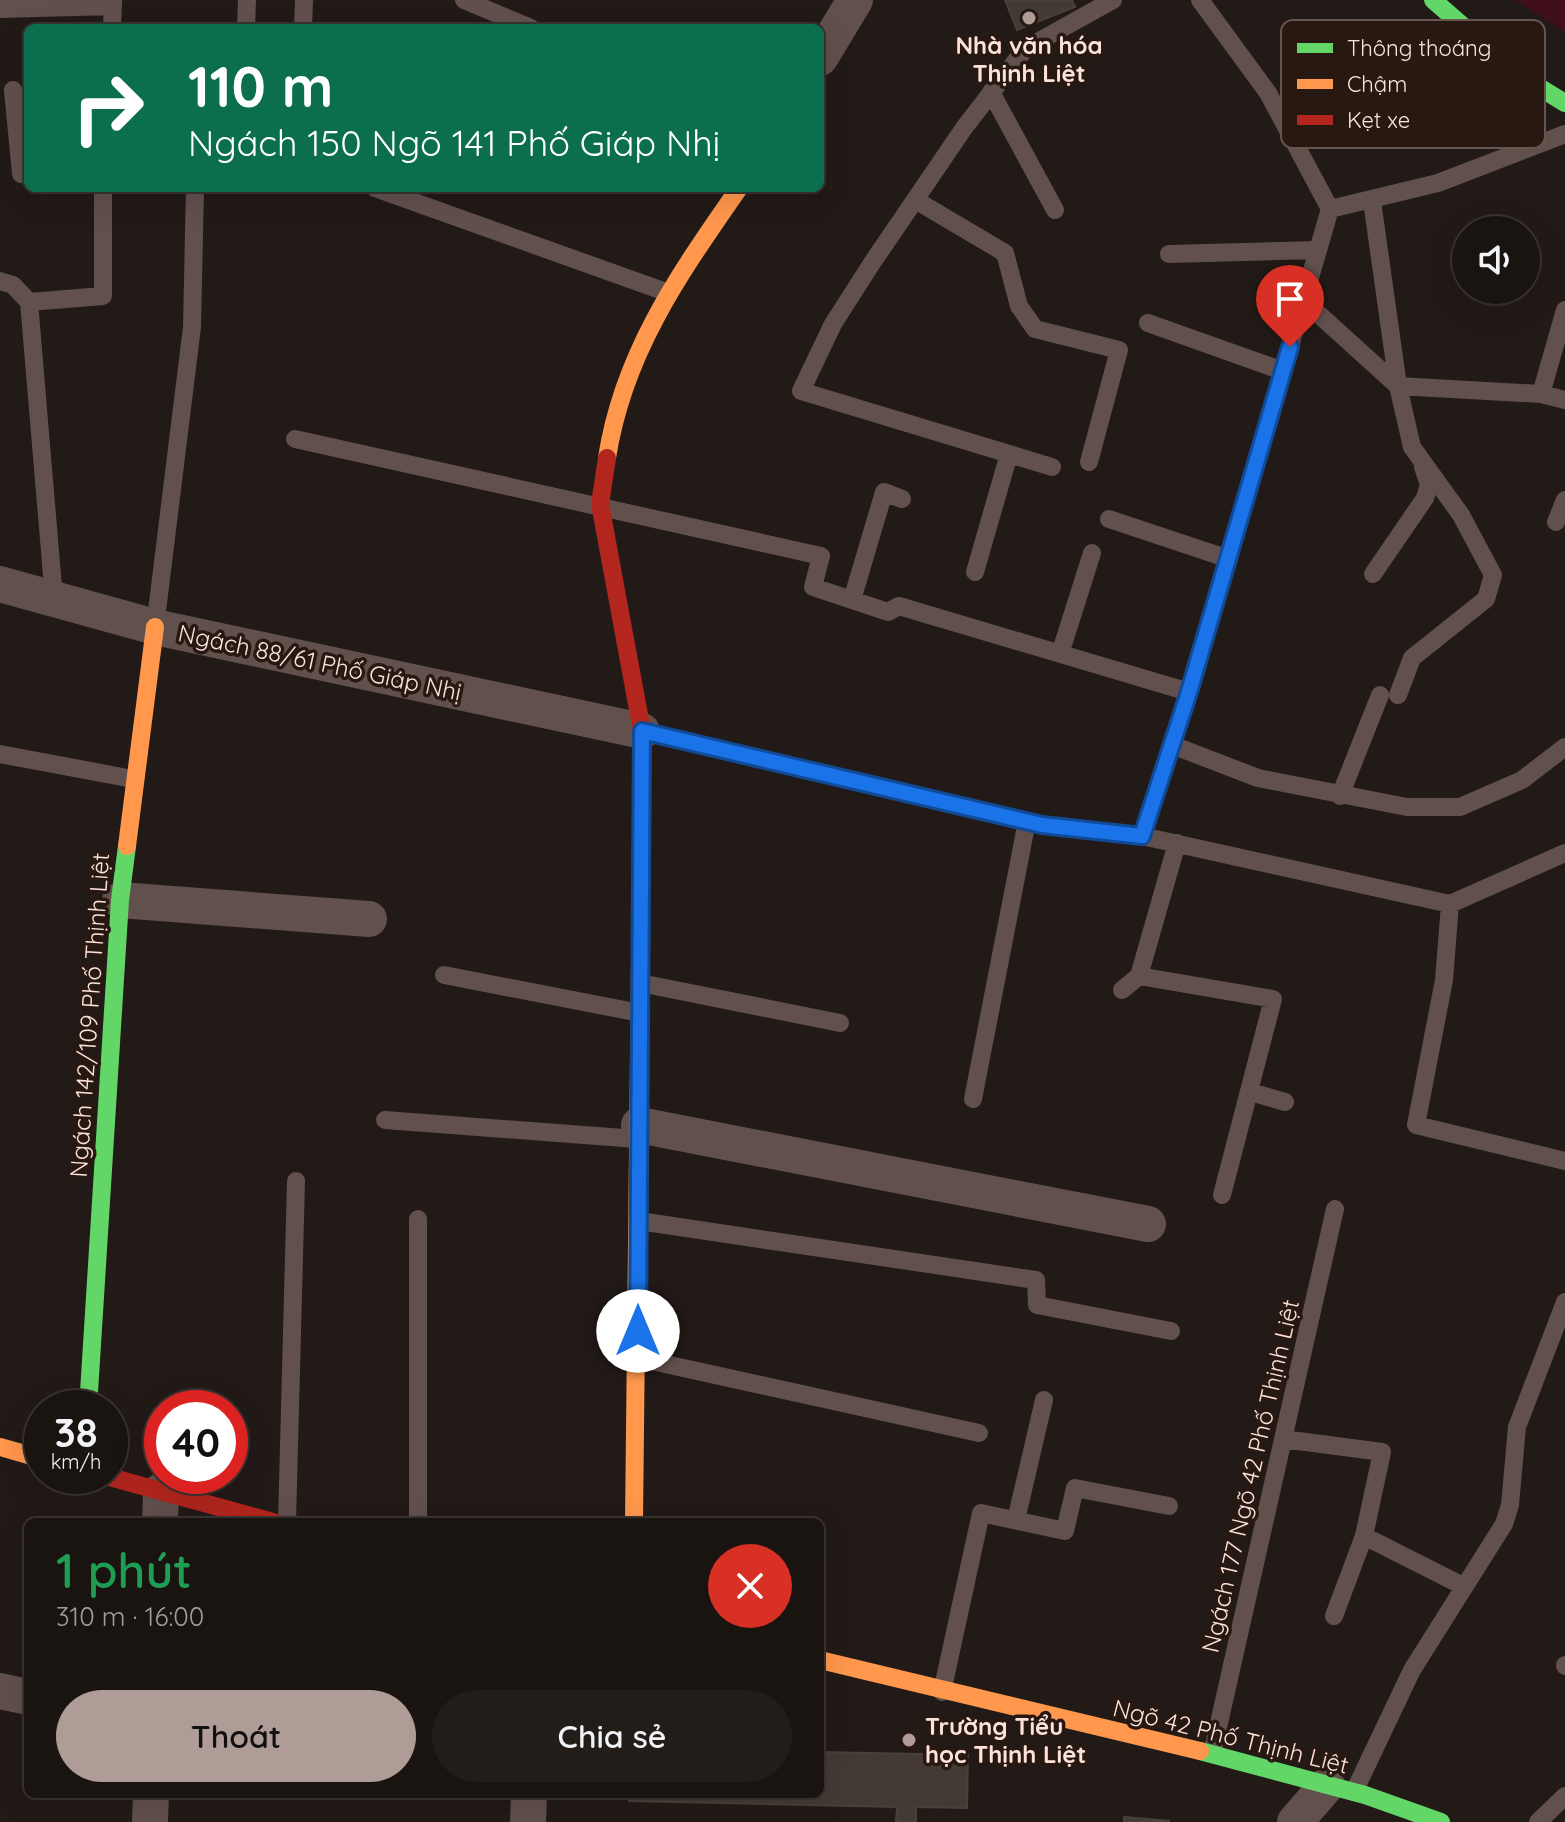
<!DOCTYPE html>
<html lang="vi">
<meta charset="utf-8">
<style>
body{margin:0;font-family:Quicksand,sans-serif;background:#231d1a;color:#f1f3f6;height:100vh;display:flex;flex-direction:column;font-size:30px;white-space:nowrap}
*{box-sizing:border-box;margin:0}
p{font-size:26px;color:#9f9e9f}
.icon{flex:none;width:44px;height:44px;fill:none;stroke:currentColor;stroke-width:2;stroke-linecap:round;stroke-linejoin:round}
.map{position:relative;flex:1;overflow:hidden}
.sheet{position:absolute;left:24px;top:1518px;width:800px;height:280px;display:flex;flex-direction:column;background:#1a1411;border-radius:12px;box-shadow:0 8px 32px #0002,0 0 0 2px #383331}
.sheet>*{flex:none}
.guide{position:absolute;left:24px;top:24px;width:800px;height:168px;border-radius:12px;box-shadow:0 8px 32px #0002,0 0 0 2px #383331;background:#0b6e4f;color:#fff;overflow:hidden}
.fabs{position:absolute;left:1452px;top:216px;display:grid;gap:16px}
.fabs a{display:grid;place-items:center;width:88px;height:88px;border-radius:50%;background:#1a1411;box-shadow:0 8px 32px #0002,0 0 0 2px #383331;font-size:40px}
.speed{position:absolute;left:24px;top:1390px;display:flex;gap:16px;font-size:40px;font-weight:700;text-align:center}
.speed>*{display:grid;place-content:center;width:104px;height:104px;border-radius:50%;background:#1a1411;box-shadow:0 8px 32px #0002,0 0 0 2px #383331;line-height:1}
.speed small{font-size:20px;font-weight:400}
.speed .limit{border:12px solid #d22;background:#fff;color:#111}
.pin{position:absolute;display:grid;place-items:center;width:68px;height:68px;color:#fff;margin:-82px -34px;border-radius:50% 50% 50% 0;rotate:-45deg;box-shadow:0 0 8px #0007}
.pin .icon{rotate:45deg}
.me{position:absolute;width:88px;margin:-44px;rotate:0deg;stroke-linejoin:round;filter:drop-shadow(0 0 6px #0008)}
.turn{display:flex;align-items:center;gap:28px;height:168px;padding:0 32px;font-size:36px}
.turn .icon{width:104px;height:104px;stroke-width:2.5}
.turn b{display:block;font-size:56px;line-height:68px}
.round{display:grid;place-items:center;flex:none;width:84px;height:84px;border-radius:42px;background:#231d1a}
.headline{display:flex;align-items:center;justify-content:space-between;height:136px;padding:0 32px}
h1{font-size:48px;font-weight:600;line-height:60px;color:#1e9e55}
.cta{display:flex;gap:16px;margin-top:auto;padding:16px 32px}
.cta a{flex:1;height:92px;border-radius:48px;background:#b09c96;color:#111;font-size:32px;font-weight:600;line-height:92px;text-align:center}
.cta a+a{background:#231d1a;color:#f1f3f6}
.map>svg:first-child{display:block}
.water{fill:#410f1b}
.building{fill:#443a35;stroke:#4b4039;stroke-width:2}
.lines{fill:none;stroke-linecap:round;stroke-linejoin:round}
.lane{stroke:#62504d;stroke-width:18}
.street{stroke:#62504d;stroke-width:36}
.fast{stroke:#63d668;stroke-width:18}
.slow{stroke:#ff974d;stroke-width:18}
.jam{stroke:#b3261e;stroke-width:18}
.route-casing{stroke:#114b97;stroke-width:20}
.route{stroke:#1a73e8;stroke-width:14}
.poi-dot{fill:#b09c96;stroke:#271812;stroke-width:3}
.labels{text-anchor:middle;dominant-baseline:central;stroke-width:7;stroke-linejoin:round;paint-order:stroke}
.poi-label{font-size:24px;font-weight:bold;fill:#fde2da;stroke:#271812}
.street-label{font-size:24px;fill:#fde2da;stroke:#271812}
.key{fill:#271812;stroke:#67554e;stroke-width:2}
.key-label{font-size:22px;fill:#fde2da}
</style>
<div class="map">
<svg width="1565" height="1822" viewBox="0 0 1565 1822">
<rect width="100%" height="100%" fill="#221a17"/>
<path class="water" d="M1515,0h50v32z"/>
<path class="building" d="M1005,0h67l3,7 -58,23z
M820,1752l148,3 -1,53 -51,-1v15h-20l1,-15 -268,-6v-7h191z
M1124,1817l46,4 -46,1z"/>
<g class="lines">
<path class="lane" d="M464,0l67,28
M1200,0l68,93 62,116 108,-26 127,-49
M0,9l113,-3
M112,28l1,-28
M246,28l1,-28
M303,28l1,-28
M13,90l8,84 7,-1
M991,92l64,118
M375,188l291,104
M917,201l88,52 14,53 16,23 84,21 -30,112
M1372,201l26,185 14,61 49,68 32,60 -7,24 -74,59 -14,37
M1169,254l149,-4
M0,281l13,4 16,17 25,297
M1303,300l95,86 143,8 24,6
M29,302l74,-6v-108
M1148,323l135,48
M1541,394l24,-84
M295,439l526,117 -8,31 75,25 11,-6 290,86
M1052,467l-251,-76 32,-67 39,-61 92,-135 61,-79 88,-49
M1109,519l120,40
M1556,522l9,-22
M975,572l34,-118
M1373,574l52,-76 4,-13 -6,-18
M852,600l32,-108 18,7
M155,627l37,-300 3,-139
M1060,654l32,-101
M642,731l400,94 100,11 308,68
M1172,745l86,33 149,29h53l62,-27 43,-33
M0,754l133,25
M1340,796l40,-101
M1142,836l47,-144 141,-483
M1177,843l-38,133 134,23 -51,196
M1450,904l-6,76 -28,145 149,36
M1450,904l115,-51
M444,975l196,38
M640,983l200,40
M1122,990l17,-14
M1251,1092l34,10
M973,1099l54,-278
M385,1120l252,19
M418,1219v303
M639,1221l397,59 1,25 134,26
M638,1358l341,75
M1283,1439l99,13 -18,84 -30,80
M1016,1520l28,-120
M287,1522l9,-341
M1364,1536l99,50
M1565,1665v1
M942,1692l39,-179 84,18 10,-43 94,18
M1212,1754l123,-545
M1354,1792l58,-122 92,-146 6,-19 7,-78 48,-125
M1538,1822l27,-26"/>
<path class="street" d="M820,58l35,-58
M0,584l155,43 487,104
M120,900l249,19
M639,1125l509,99
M160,1522l1,-31
M0,1691l28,6
M150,1822l1,-28
M528,1822l1,-28
M1295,1822l32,-37"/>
<path class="fast" d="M1433,0l85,74 47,29
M88,1408l32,-508 7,-54
M1200,1751l165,44 76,27"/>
<path class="slow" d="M607,458c16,-105 73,-185 132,-270
M127,846l28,-219
M0,1447l42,12
M634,1522l6,-556
M820,1660l380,91"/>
<path class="jam" d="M607,458l-7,46 42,227 -2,235
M106,1476l167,46"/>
</g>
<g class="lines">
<defs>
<path id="route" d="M638,1331l4,-600 400,94 100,11 47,-144 101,-345"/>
</defs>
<use href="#route" class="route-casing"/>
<use href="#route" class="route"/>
</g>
<g class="poi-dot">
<circle cx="1029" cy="18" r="8"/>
<circle cx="909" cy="1740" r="8"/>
</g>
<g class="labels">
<g class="poi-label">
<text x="1029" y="45">Nhà văn hóa<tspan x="1029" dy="28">Thịnh Liệt</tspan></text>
<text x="925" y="1726" text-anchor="start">Trường Tiểu<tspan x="925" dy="28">học Thịnh Liệt</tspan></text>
</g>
<g class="street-label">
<text transform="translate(320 662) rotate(12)">Ngách 88/61 Phố Giáp Nhị</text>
<text transform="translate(89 1015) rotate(-86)">Ngách 142/109 Phố Thịnh Liệt</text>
<text transform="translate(1250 1476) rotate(-77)">Ngách 177 Ngõ 42 Phố Thịnh Liệt</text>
<text transform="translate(1231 1736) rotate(14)">Ngõ 42 Phố Thịnh Liệt</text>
</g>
</g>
<rect x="1281" y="20" width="264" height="128" rx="12" class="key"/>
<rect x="1297" y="43" width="36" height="10" fill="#63d668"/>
<rect x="1297" y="79" width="36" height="10" fill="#ff974d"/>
<rect x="1297" y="115" width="36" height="10" fill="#b3261e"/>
<g class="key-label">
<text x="1347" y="56">Thông thoáng</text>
<text x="1347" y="92">Chậm</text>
<text x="1347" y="128">Kẹt xe</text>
</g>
</svg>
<div class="fabs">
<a><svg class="icon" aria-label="sound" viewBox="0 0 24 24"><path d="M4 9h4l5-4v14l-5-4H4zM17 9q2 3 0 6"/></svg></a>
</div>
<div class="speed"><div>38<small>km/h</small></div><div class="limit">40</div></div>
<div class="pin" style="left:1290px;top:347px;background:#d93025"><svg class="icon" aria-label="arrive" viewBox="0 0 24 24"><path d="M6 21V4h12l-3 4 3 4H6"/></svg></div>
<svg class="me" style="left:638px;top:1331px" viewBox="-20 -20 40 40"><circle r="19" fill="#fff"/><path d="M0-13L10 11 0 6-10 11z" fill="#1a73e8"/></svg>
<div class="guide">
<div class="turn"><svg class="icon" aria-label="right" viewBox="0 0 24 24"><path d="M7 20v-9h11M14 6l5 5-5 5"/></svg><div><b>110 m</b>Ngách 150 Ngõ 141 Phố Giáp Nhị</div></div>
</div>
<section class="sheet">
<div class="headline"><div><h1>1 phút</h1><p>310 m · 16:00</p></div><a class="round" style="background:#d93025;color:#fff"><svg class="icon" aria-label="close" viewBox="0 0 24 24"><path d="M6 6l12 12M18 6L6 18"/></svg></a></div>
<div class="cta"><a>Thoát</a><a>Chia sẻ</a></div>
</section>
</div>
